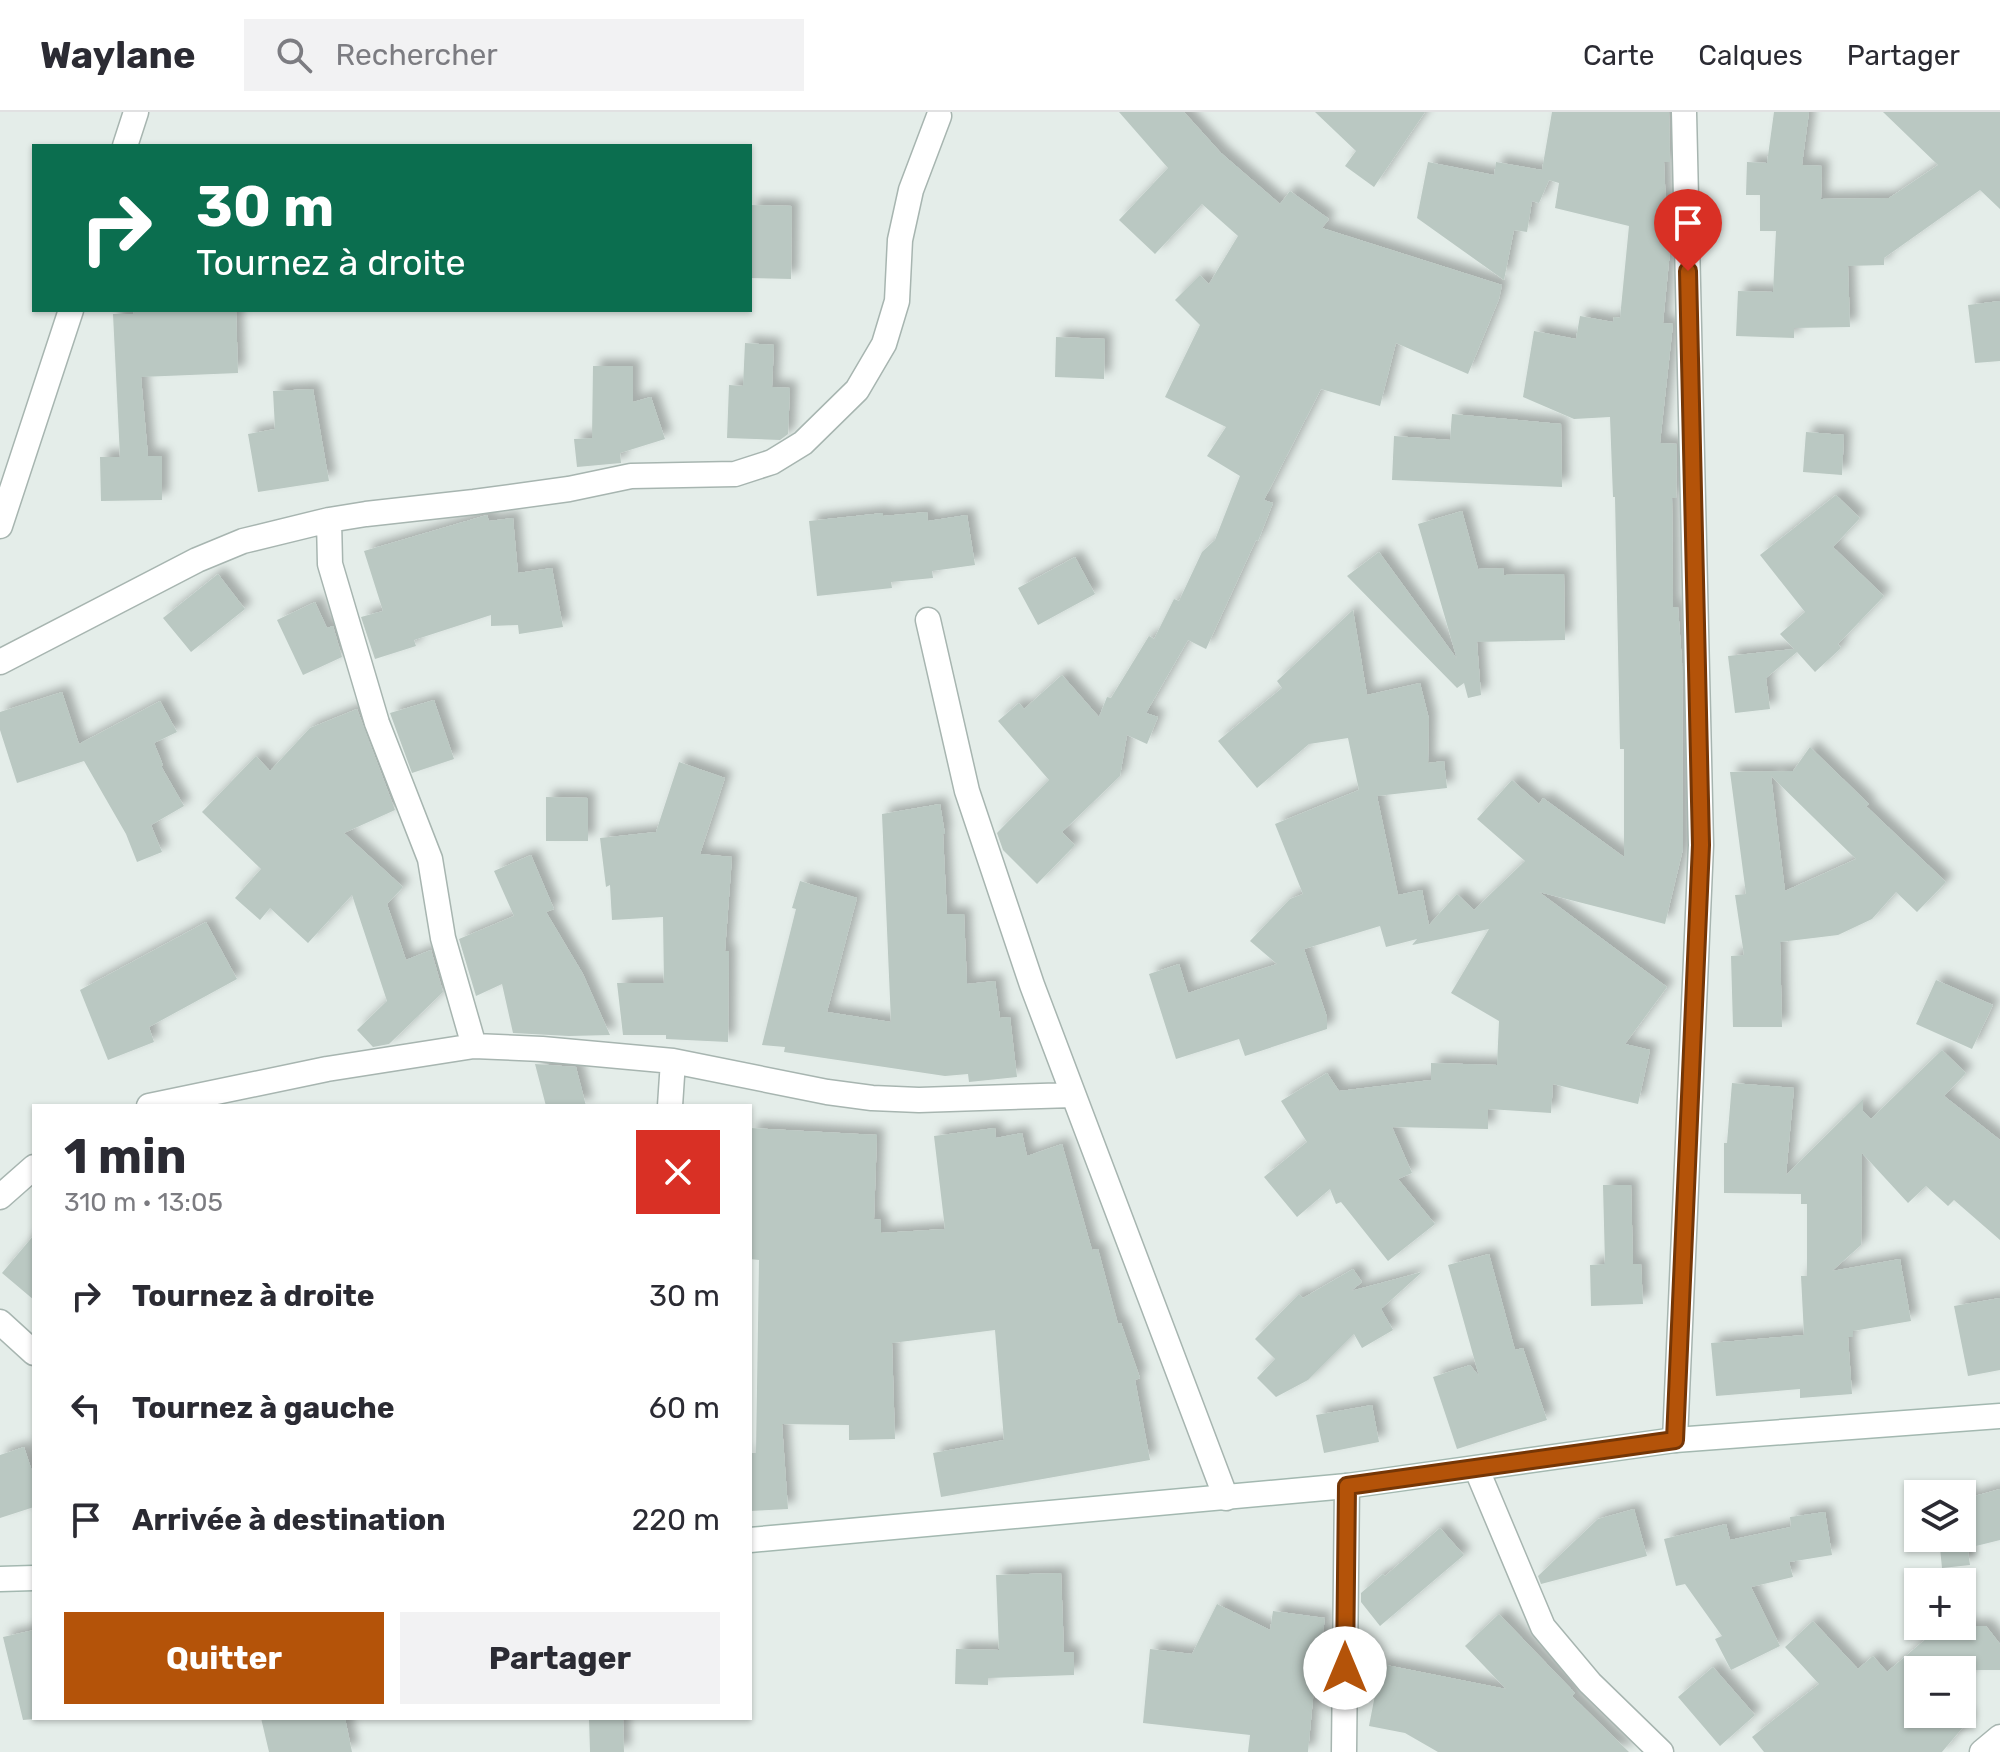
<!DOCTYPE html>
<html lang="fr">
<meta charset="utf-8">
<style>
body{margin:0;font-family:Rubik,sans-serif;background:#f2f2f3;color:#2b2b33;height:100vh;display:flex;flex-direction:column;font-size:30px;white-space:nowrap}
*{box-sizing:border-box;margin:0}
p{font-size:26px;color:#7c7c81}
.icon{flex:none;width:44px;height:44px;fill:none;stroke:currentColor;stroke-width:2;stroke-linecap:round;stroke-linejoin:round}
.map{position:relative;flex:1;overflow:hidden}
.sheet{position:absolute;left:32px;top:992px;width:720px;height:616px;display:flex;flex-direction:column;background:#fff;border-radius:0px;box-shadow:0 2px 6px #0004}
.sheet>*{flex:none}
.top-card{position:absolute;left:32px;top:32px;width:720px;height:168px;border-radius:0px;box-shadow:0 2px 6px #0004;background:#0b6e4f;color:#fff;overflow:hidden}
.controls{position:absolute;left:1904px;top:1368px;display:grid;gap:16px}
.controls a{display:grid;place-items:center;width:72px;height:72px;border-radius:0px;background:#fff;box-shadow:0 2px 6px #0004;font-size:40px}
.pin{position:absolute;display:grid;place-items:center;width:68px;height:68px;color:#fff;margin:-82px -34px;border-radius:50% 50% 50% 0;rotate:-45deg;box-shadow:0 0 8px #0007}
.pin .icon{rotate:45deg}
.me{position:absolute;width:88px;margin:-44px;rotate:0deg;stroke-linejoin:round;filter:drop-shadow(0 0 6px #0008)}
.turn{display:flex;align-items:center;gap:28px;height:168px;padding:0 32px;font-size:36px}
.turn .icon{width:104px;height:104px;stroke-width:2.5}
.turn b{display:block;font-size:56px;line-height:68px}
.round{display:grid;place-items:center;flex:none;width:84px;height:84px;border-radius:0px;background:#f2f2f3}
.overview{display:flex;align-items:center;justify-content:space-between;height:136px;padding:0 32px}
h1{font-size:48px;font-weight:700;line-height:60px}
.primary-button{display:flex;gap:16px;margin-top:auto;padding:16px 32px}
.primary-button a{flex:1;height:92px;border-radius:0px;background:#b45309;color:#fff;font-size:32px;font-weight:700;line-height:92px;text-align:center}
.primary-button a+a{background:#f2f2f3;color:#2b2b33}
ul{padding:0;list-style:none}
li{display:flex;align-items:center;gap:24px;height:112px;padding:0 32px}
li div{flex:1}
li b{display:block;font-size:30px}
li em{font-style:normal}
header{display:flex;align-items:center;gap:48px;box-sizing:border-box;height:112px;padding:0 40px;background:#fff;border-bottom:2px solid #e1e1e2}
header strong{font-size:38px}
nav{display:flex;gap:44px;margin-inline-start:auto;font-size:28px}
.search{width:560px;height:72px;background:#f2f2f3;display:flex;align-items:center;gap:20px;box-sizing:border-box;padding:0 28px;border-radius:0px;color:#7c7c81;font-size:30px}
.map>svg:first-child{display:block}
.building{fill:#bac8c2;fill-rule:evenodd;filter:url(#shadow)}
.lines{fill:none;stroke-linecap:round;stroke-linejoin:round}
.street-casing{stroke:#a7b5b0;stroke-width:27}
.secondary-casing{stroke:#a3b8b0;stroke-width:27}
.street{stroke:#fff;stroke-width:24}
.secondary{stroke:#fff;stroke-width:24}
.route-casing{stroke:#753606;stroke-width:20}
.route{stroke:#b45309;stroke-width:14}
</style>
<header>
<strong>Waylane</strong>
<div class="search"><svg class="icon" aria-label="search" viewBox="0 0 24 24"><circle cx="10" cy="10" r="6"/><path d="M15 15l6 6"/></svg>Rechercher</div>
<nav><a>Carte</a><a>Calques</a><a>Partager</a></nav>
</header>
<div class="map">
<svg width="2000" height="1640" viewBox="0 0 2000 1640">
<defs>
<filter id="shadow"><feDropShadow dx="7" dy="-7" stdDeviation="4" flood-color="#0004"/></filter>
</defs>
<rect width="100%" height="100%" fill="#e4ede9"/>
<path class="building" d="M1119,0h65l37,41 59,51 10,-13 39,28 -7,9 180,57 -3,14 -31,75 -72,-31 -16,63 -59,-17 -57,111 9,3 -15,38 -2,-1 -50,109 -18,-9 -42,73 12,4 -11,27 -20,-9 -7,41 -58,56 13,13 -38,39 -34,-34 -6,-17 52,-53 -51,-59 21,-18 5,6 38,-34 37,42 8,-20 4,1 38,-62 5,3 20,-40 5,2 23,-49 13,-12 25,-64 -33,-20 19,-29 -61,-30 35,-72 -25,-25 25,-25 9,9 29,-48 -36,-32 -47,50 -36,-34 49,-52z
M1315,0h110l-51,75 -29,-21 11,-15z
M1552,0h117l1,50h-6l4,89h2l-7,72 10,1 -13,119 17,1 -1,54h-4l1,109h5l4,55 1,187 -18,75 -126,-32 128,95 -42,57 25,6 -12,54 -85,-20 -2,29 -63,-4v20l-96,-2 20,46 -14,6 37,45 -47,37 -47,-59 -5,2 -6,-15 -33,28 -33,-40 43,-35 -26,-41 46,-28 12,18 92,-11v-17l66,2 2,-44 -48,-28 38,-64 -77,16 5,-6 -31,8 -6,-21 -76,23 23,68v12l-82,27 -6,-17 -63,20 -27,-85 30,-10 9,29 89,-29 -27,-23 40,-42 13,-5 -28,-70 84,-34 -11,-52 -39,6 -52,44 -39,-47 64,-53 -5,-7 76,-71 14,85 53,-12 9,36 -1,44 16,-2 3,27 -70,8 21,99 24,-5 7,35 28,-31 17,16 51,-49 -48,-42 35,-39 27,24 4,-6 81,59v-108h-4l-5,-252h-2l-3,-80 -36,2 -51,-22 11,-66 42,8 4,-23 33,6 1,-5 6,1 9,-92 -74,-18 4,-25 -10,-3 -10,23 -7,-2 -5,31 -13,-2 -10,50 -87,-62 11,-56 66,13 2,-13 46,8z
M1774,0h35l-7,53 20,1 -1,33 68,-1 49,-33 -55,-53h117v97l-20,-19 -96,68v7l-36,1 2,61 -56,1v10l-58,-2 2,-45 35,1 3,-61h-16v-36h-14l1,-33 20,1z
M750,93l42,1 -1,73 -41,-1z
M2000,189v60l-25,2 -7,-58z
M133,198h103l2,63 -97,4 7,79h14v44l-61,1 -1,-44h20l-7,-143h21z
M1056,225l49,2 -1,40 -49,-2z
M745,231l29,2 -2,42 18,1 -2,46 -8,6 -53,-2 2,-53 14,1z
M593,254h40v36l18,-5 14,42 -45,14 1,10 -44,4 -3,-28 18,-1z
M313,277l16,92 -71,11 -10,-58 27,-5 -2,-38z
M1452,302l109,10 1,63 -170,-7 2,-44 56,4z
M1806,320l38,3 -2,40 -39,-3z
M1836,383l24,23 -27,29 51,49 -46,48 3,4 -26,24 -18,-20 -31,26 4,31 -35,4 -7,-57 66,-7 -14,-15 25,-22 -45,-57z
M1462,399l16,58 25,-1 1,7 60,-1 1,66 -88,2 4,53 -13,3 -4,-15 -7,5 -110,-112 32,-24 78,107 -39,-135z
M927,400l1,9 39,-6 8,50 -43,6 1,7 -42,4 1,6 -75,8 -8,-75 74,-8v3z
M487,403l2,6 24,-3 5,55 34,-5 11,59 -44,7 -1,-9 -27,1v-11l-77,25 2,6 -41,13 -14,-42 22,-6 -19,-60z
M1075,445l20,37 -57,31 -20,-37z
M218,462l27,35 -54,43 -28,-34z
M315,490l12,26 6,-2 9,31 -39,18 -26,-55z
M62,580l17,52 81,-43 17,31 -23,11 9,22 -2,1 23,40 -33,19 11,27 -25,10 -11,-28 -42,-73 -67,22 -17,-53v-18z
M434,588l20,59 -42,14 -22,-60z
M357,597l38,101 -51,23 59,54 -16,17 19,56 25,-10 12,42 -54,52 -16,3 -16,-17 30,-29 -35,-106 -44,48 -38,-35 -10,12 -25,-22 26,-29 -59,-57 54,-56 14,15 40,-43z
M1810,635l59,57 -3,2 80,76 -29,30 -21,-20 -24,27 -34,16 -58,7 2,85h-49l-2,-71 13,-1 -9,-60 11,-1 -16,-122 63,-1zM1771,664l85,83 -71,32z
M679,650l46,16 -25,76 32,3 -7,94h4l-1,91 -62,-3v-4h-43l-6,-52h47l-1,-66 -51,3 -2,-35 -4,2 -6,-49 56,-6z
M546,685l42,1v43h-42z
M940,692l5,30h-2l4,80h17l3,70 28,-3 5,37 10,-1 7,60 -48,5 -1,-8 -23,2 -161,-24 1,-5 -23,-2 34,-136 -4,-1 8,-27 57,17 -30,114 64,10 -9,-208z
M531,743l23,54 -8,3 37,62 27,61 -41,1 -56,-3 -11,-49 -26,12 -17,-57 55,-23 -20,-45z
M206,810l31,57 -88,48 5,15 -46,18 -28,-70z
M1936,868l57,25 -21,44 -56,-25z
M1942,938l24,23 -22,23 56,44v100l-46,-40 -6,6 -22,-20 -18,17 -46,-50 -1,92 -29,26 68,-12 11,62 -58,10v6h-5l4,57 -52,4v-9l-84,7 -5,-53 93,-8 -3,-59h6v-72h-6v-10l-77,-1v-50h3l5,-60 62,5 -8,87 77,-76v12l8,8z
M535,952l41,3 10,39h-40z
M750,1016l127,7 -3,84 7,1v13l64,-4 -11,-93 61,-8 1,10 26,-5 5,23 35,-12 30,106 6,-1 20,75 3,-1 19,55 -5,2 15,80 -209,37 -8,-44 71,-13 -9,-110 -103,13 3,96 -46,1v-15l-67,-1 6,85 -38,2v-58h6l3,-193 -9,-1z
M1603,1073h28l2,79h8l2,40 -52,2 -1,-41 15,-1z
M34,1123v65l-32,-27z
M1489,1142l26,96 8,-2 24,72 -90,29 -24,-72 37,-12 9,11 -31,-111z
M1353,1157l9,13 -11,9 71,-19 -41,37 12,21 -31,18 -8,-14 -46,46 -32,17 -19,-19 18,-19 -20,-20 44,-45 4,4z
M2000,1186v72l-32,6 -14,-70z
M1372,1293l7,37 -55,11 -8,-38z
M24,1335l10,30v30l-34,11v-63z
M2000,1377v51l-24,6 -12,-47z
M1634,1397l13,47 -106,28 -3,-8 60,-57z
M1825,1400l7,43 -43,7 4,15 -42,10 29,59 -49,24 -16,-31 7,-3 -37,-52 -9,2 -12,-47 62,-15 4,16 61,-13 -1,-10z
M1440,1416l24,27 -84,71 -19,-24v-9l22,-19 2,2z
M1939,1426h27l4,27 -28,3z
M1061,1461l3,79h10v23l-86,3v7l-33,-1 1,-35 43,1 -3,-75z
M1217,1492l53,26 3,-19 52,7 -7,49h-2l-8,85h-60l2,-17 -107,-12 7,-74 42,5z
M1499,1502l76,79 -3,3 57,56h-191l-33,-19 -36,-7 12,-62 125,25 -41,-43z
M1813,1509l45,48 15,-13 14,16 54,-46h45l14,18v26h-27l-11,12v-12h-44v44h44l7,6 -27,32h-178l-12,-15 67,-53 -34,-37z
M34,1518v89l-11,1 -20,-83z
M1713,1555l42,48 -35,31 -42,-49z
M261,1606h84l7,34h-83z
M589,1606h34l1,34h-34z"/>
<g class="lines">
<defs>
<path id="street" d="M125,34l11,-34
M329,408l1,44 47,159 53,136 13,79 31,108
M0,414l71,-216
M928,508l39,171 65,194 194,513
M0,550l197,-102 46,-19 86,-21 37,-6 108,-12 95,-13 62,-13 104,-2 37,-12 31,-19 54,-53 27,-46 13,-43 3,-61 11,-50 28,-74
M149,994l178,-37 147,-23 68,3 131,12 154,31 45,6 47,2 154,-5
M670,994l3,-45
M0,1085l34,-30
M0,1210l34,31
M1675,1328l26,-595 -17,-733
M1477,1358l66,157 47,56 71,69
M1344,1640l3,-266
M1982,1640l18,-15"/>
<path id="secondary" d="M750,1428l597,-54 328,-46 325,-24
M0,1467l34,-1"/>
</defs>
<use href="#street" class="street-casing"/>
<use href="#secondary" class="secondary-casing"/>
<use href="#street" class="street"/>
<use href="#secondary" class="secondary"/>
</g>
<g class="lines">
<defs>
<path id="route" d="M1345,1556l2,-182 328,-46 26,-595 -13,-574"/>
</defs>
<use href="#route" class="route-casing"/>
<use href="#route" class="route"/>
</g>
</svg>
<div class="controls">
<a><svg class="icon" aria-label="layers" viewBox="0 0 24 24"><path d="M12 4l9 5-9 5-9-5zM3 14l9 5 9-5"/></svg></a>
<a>+</a>
<a>−</a>
</div>
<div class="pin" style="left:1688px;top:159px;background:#d93025"><svg class="icon" aria-label="arrive" viewBox="0 0 24 24"><path d="M6 21V4h12l-3 4 3 4H6"/></svg></div>
<svg class="me" style="left:1345px;top:1556px" viewBox="-20 -20 40 40"><circle r="19" fill="#fff"/><path d="M0-13L10 11 0 6-10 11z" fill="#b45309"/></svg>
<div class="top-card">
<div class="turn"><svg class="icon" aria-label="right" viewBox="0 0 24 24"><path d="M7 20v-9h11M14 6l5 5-5 5"/></svg><div><b>30 m</b>Tournez à droite</div></div>
</div>
<section class="sheet">
<div class="overview"><div><h1>1 min</h1><p>310 m · 13:05</p></div><a class="round" style="background:#d93025;color:#fff"><svg class="icon" aria-label="close" viewBox="0 0 24 24"><path d="M6 6l12 12M18 6L6 18"/></svg></a></div>
<ul>
<li><svg class="icon" aria-label="right" viewBox="0 0 24 24"><path d="M7 20v-9h11M14 6l5 5-5 5"/></svg><div><b>Tournez à droite</b></div><em>30 m</em></li>
<li><svg class="icon" aria-label="left" viewBox="0 0 24 24"><path d="M17 20v-9H6M10 6l-5 5 5 5"/></svg><div><b>Tournez à gauche</b></div><em>60 m</em></li>
<li><svg class="icon" aria-label="arrive" viewBox="0 0 24 24"><path d="M6 21V4h12l-3 4 3 4H6"/></svg><div><b>Arrivée à destination</b></div><em>220 m</em></li>
</ul>
<div class="primary-button"><a>Quitter</a><a>Partager</a></div>
</section>
</div>
